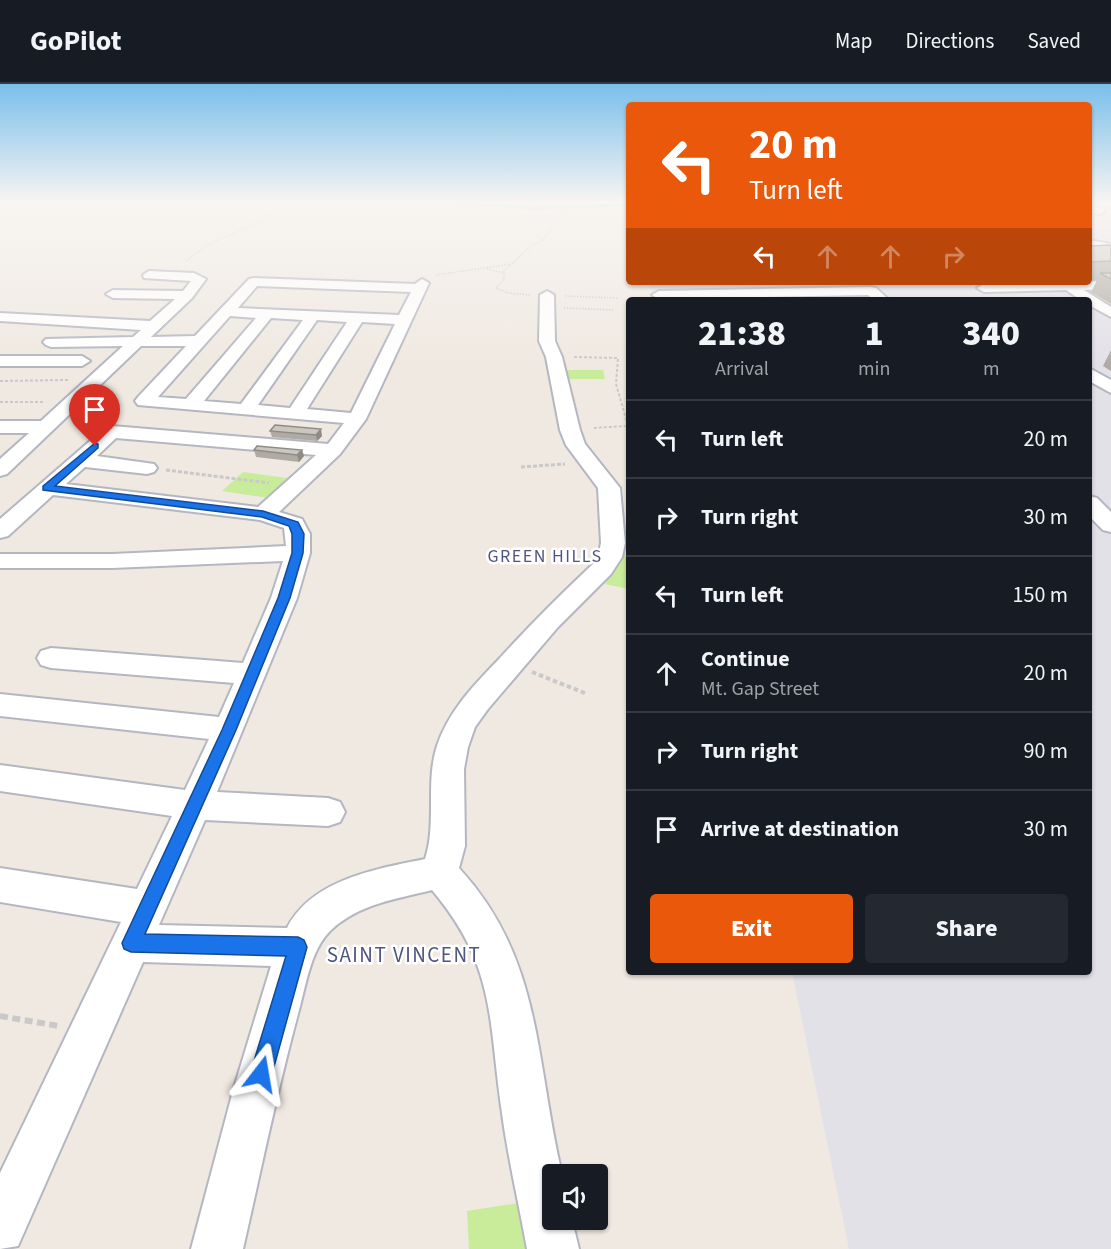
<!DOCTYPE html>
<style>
body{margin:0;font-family:"Source Sans 3",sans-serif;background:#242831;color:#f1f3f6;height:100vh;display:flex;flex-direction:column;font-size:22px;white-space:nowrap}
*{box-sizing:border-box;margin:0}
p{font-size:20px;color:#9ea1a6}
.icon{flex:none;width:33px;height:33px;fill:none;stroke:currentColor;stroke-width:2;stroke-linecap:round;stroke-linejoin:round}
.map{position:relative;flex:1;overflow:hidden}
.sheet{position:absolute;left:626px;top:213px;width:466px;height:678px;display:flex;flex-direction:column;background:#171b24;border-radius:6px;box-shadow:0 2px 4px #0004}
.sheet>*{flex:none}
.hud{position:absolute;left:626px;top:18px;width:466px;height:183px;border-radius:6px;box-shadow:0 2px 4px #0004;background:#ea580c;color:#fff;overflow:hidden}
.controls{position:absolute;left:542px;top:1080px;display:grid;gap:12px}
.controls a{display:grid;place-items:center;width:66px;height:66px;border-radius:6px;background:#171b24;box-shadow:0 2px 4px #0004;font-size:30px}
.pin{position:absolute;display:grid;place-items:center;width:51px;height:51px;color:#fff;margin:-62px -26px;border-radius:50% 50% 50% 0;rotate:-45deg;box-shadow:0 0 6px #0007}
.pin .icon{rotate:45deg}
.me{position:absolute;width:66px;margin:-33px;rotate:14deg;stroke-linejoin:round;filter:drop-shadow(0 0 4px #0008)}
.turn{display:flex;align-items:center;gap:21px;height:126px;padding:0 24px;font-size:27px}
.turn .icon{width:78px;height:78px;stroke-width:2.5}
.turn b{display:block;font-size:42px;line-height:51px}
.lanes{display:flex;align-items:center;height:57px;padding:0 24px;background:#0003;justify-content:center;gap:30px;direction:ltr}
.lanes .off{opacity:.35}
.eta{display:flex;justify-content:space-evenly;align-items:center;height:102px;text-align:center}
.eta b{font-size:36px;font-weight:800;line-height:42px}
.cta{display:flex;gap:12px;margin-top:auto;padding:12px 24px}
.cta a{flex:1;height:69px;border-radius:6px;background:#ea580c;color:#fff;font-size:24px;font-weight:800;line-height:69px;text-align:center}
.cta a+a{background:#242831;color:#f1f3f6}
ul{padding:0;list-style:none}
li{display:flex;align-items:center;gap:18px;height:78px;padding:0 24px;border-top:2px solid #363941}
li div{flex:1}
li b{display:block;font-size:22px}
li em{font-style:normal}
header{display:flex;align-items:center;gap:36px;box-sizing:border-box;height:84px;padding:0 30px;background:#171b24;border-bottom:2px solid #363941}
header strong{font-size:28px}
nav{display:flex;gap:33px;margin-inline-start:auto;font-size:21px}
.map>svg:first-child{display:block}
.industrial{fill:#e3e1e8}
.pitch{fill:#c9ec9a}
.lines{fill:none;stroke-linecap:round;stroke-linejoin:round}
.stream{stroke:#75cff0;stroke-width:3}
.minor-casing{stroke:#b4b7c1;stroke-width:4}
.path-far4{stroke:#c9c9c9;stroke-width:1.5;stroke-dasharray:1.5 1.5;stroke-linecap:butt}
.path-far3{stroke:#c9c9c9;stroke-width:2;stroke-dasharray:3 2;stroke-linecap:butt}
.path-far2{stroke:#c9c9c9;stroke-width:3;stroke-dasharray:4 2;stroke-linecap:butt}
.path-far1{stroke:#c9c9c9;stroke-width:4;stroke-dasharray:4.5 3;stroke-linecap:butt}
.path{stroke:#c9c9c9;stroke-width:6;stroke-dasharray:8 4.5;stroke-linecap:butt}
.minor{fill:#fff;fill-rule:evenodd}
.wall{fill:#afaba4}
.shaded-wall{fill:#8e8b86}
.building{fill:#cbc7bf;stroke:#8e8b86;stroke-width:1.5}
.route{fill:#1a73e8;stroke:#114b97;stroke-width:1.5}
.labels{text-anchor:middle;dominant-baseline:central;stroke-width:5;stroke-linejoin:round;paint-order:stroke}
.neighbourhood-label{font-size:18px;letter-spacing:1.5px;fill:#4d5680;stroke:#fff}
.near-neighbourhood-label{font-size:21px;letter-spacing:1.5px;fill:#4d5680;stroke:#fff}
</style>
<header>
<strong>GoPilot</strong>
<nav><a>Map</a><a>Directions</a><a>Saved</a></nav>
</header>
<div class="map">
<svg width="1111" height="1165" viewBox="0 0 1111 1165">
<rect width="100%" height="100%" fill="#efe9e1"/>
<path class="industrial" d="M1089,118h22v1047h-262l-57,-277h297v-672h-436l-4,-18h440z"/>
<path class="pitch" d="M563,286h40l2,9h-41z
M243,388l51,7 -19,20 -53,-8z
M623,470l5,2v33l-23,-5z
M525,1118l4,47h-60l-2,-38z"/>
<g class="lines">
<path class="stream" d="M453,118l79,6 96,-3"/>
<defs>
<path id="minor" d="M1089,122l15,3 1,2 -5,3 -11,-2z
M1089,156l22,4v8l-22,-6z
M149,187l45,2 12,6 -14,19 -41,39 44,-1 54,-57 5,-1 161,6 7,-5 7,4 -63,136 -26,35 -61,58 23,7 8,15v19l-13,45 -80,194 111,6 12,4 5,10 -5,10 -12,4 -123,-6 -46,105 128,3c25,-49 90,-59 138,-69 12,-36 0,-77 12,-113 12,-36 38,-62 63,-88 30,-33 61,-64 93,-94l5,-7 3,-14 -3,-55 -32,-43 -6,-15 -14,-73 -7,-16 1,-46 7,-4 7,4 1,46 7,16 18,73 5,14 35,44 5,55 -3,14 -11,17 -53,53 -70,82 -13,18 -7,20 -4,22 1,77 -6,22c84,91 76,193 103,306h-10v46h20l7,29h-52c-8,-45 -19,-90 -25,-136 -14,-92 -5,-146 -70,-223 -36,9 -73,14 -101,40 -21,20 -25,56 -33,84 -21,77 -37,156 -55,235h-52l42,-158 38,-125 -128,-4 -125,284 -18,3v-76l121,-251 -121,-20v-34l137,21 35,-73 -172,-25v-26l185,25 24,-51 -209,-23v-22l219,23 15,-34 -183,-15 -10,-3 -4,-7 4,-7 10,-3 192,15 28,-65 12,-37 -171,7h-112v-14h112l174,-8 -2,-18 -24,-8 -207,-25 -45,41 -8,2v-19l105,-91 7,-2 216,18 16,-21 -206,-18 -3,-4 3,-4 48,-51h-45l-134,128 -7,2v-17l29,-26h-29v-12h41l82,-75 -72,1 -5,-2 -3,-3 3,-3 87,-2 8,-7 -141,-9v-8l150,8 25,-22 -62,-1 -7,-4 7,-4 70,1 8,-10 -47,-3 -1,-3zM257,202l154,6 -12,23 -161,-7zM230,232l26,2 -70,81 -28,-2zM271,234l32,2 -62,84 -37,-3zM317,236l30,2 -57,86 -32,-3zM362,238l33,2 -44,89 -44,-4zM116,354l200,17 -58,52 -192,-23 19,-17 62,7 7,-2 3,-4 -3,-4 -57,-8z
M1111,197v8l-27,1 27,17v10l-22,-12v-5h-8l-15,-10 -82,2 -7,-4 7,-4z
M871,203l5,1 13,12h-15l-6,-5 -209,4 -7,-4 7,-4z
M0,272h82l8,5 -8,5h-82z
M1089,284l22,12v13l-22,-12z
M1089,412l8,2 14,14v20l-8,-2 -14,-14z"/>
</defs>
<use href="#minor" class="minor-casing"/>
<path class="path-far4" d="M186,177l23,-17 48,-21 30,-21
M487,185l17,4
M436,191l75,-11
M530,211l-22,-2 -12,-5 8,-9v-8l27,-25 12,-6 16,-25 36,-7 3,-1v-5
M565,212l53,2
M564,224l49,2"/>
<path class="path-far3" d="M574,273l44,1 -2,26 12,42 -36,2
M0,297l68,-1
M0,318h44"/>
<path class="path-far2" d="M521,383l44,-3
M166,386l103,13"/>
<path class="path-far1" d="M532,588l55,22"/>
<path class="path" d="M0,932l59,10"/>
<use href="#minor" class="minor"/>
</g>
<path class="wall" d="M1111,161v59l-20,-12 6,-12h-8v-34z
M1111,266v21l-8,-5z
M275,341l47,11 -5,5 -45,-4 -2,-6z
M254,366h48l2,6 -5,6 -43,-5z"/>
<path class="shaded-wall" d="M321,345l1,7 -5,5 -1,-6z
M302,366l2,6 -5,6 -2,-7z"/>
<path class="building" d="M1111,161v16l-22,1v-16z
M1100,189h11v6z
M275,341l46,4 -5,6 -46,-4z
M257,362l45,4 -5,5 -43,-5z"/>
<linearGradient id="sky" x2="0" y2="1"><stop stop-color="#7abfeb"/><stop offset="0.42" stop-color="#f8f5f2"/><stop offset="1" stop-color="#f8f5f2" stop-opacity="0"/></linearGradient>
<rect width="1111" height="281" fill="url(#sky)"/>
<path class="route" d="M95,359l3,1v4l-43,38 208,25 35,11 6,12 -1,19 -13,45 -54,132 -91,204 153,3 6,3 3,7 -35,127 -3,8 -8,3 -7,-3 -4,-8 36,-118 -155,-4 -7,-3 -2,-6 100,-213 56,-132 14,-45v-19l-3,-8 -27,-9 -219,-27v-4z"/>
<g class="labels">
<g class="neighbourhood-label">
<text x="545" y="472">GREEN HILLS</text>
</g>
<g class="near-neighbourhood-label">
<text x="404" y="871">SAINT VINCENT</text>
</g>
</g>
</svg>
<div class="controls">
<a><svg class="icon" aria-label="sound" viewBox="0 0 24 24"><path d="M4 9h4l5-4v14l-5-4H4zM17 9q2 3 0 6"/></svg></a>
</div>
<div class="pin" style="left:95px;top:362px;background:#d93025"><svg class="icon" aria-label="arrive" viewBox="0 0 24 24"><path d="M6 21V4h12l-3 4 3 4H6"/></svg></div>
<svg class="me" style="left:261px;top:990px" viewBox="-20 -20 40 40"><path d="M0-17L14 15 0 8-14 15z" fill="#1a73e8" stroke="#fff" stroke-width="4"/></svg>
<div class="hud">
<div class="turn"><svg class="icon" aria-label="left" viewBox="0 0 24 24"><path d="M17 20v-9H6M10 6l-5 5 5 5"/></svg><div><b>20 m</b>Turn left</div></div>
<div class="lanes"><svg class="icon" aria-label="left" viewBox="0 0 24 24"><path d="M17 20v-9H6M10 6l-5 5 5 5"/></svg><svg class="icon off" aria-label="ahead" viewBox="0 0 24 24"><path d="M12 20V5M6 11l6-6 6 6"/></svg><svg class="icon off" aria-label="ahead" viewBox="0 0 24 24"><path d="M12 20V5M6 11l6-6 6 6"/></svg><svg class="icon off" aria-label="right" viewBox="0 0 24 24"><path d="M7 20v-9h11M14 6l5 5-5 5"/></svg></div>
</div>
<section class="sheet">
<div class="eta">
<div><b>21:38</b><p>Arrival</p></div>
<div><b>1</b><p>min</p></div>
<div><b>340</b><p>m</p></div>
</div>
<ul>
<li><svg class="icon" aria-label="left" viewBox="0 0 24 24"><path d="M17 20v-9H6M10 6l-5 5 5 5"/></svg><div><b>Turn left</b></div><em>20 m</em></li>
<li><svg class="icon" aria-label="right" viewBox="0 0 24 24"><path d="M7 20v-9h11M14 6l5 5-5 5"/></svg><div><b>Turn right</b></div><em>30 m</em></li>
<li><svg class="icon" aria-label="left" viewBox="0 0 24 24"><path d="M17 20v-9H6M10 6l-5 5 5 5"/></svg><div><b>Turn left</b></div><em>150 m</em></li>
<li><svg class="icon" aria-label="ahead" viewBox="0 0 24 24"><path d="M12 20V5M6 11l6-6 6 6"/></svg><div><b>Continue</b><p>Mt. Gap Street</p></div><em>20 m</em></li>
<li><svg class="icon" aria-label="right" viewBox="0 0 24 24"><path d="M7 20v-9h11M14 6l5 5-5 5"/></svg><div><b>Turn right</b></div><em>90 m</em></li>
<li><svg class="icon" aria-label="arrive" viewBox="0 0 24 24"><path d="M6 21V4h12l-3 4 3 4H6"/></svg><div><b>Arrive at destination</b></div><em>30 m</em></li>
</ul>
<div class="cta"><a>Exit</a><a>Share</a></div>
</section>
</div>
